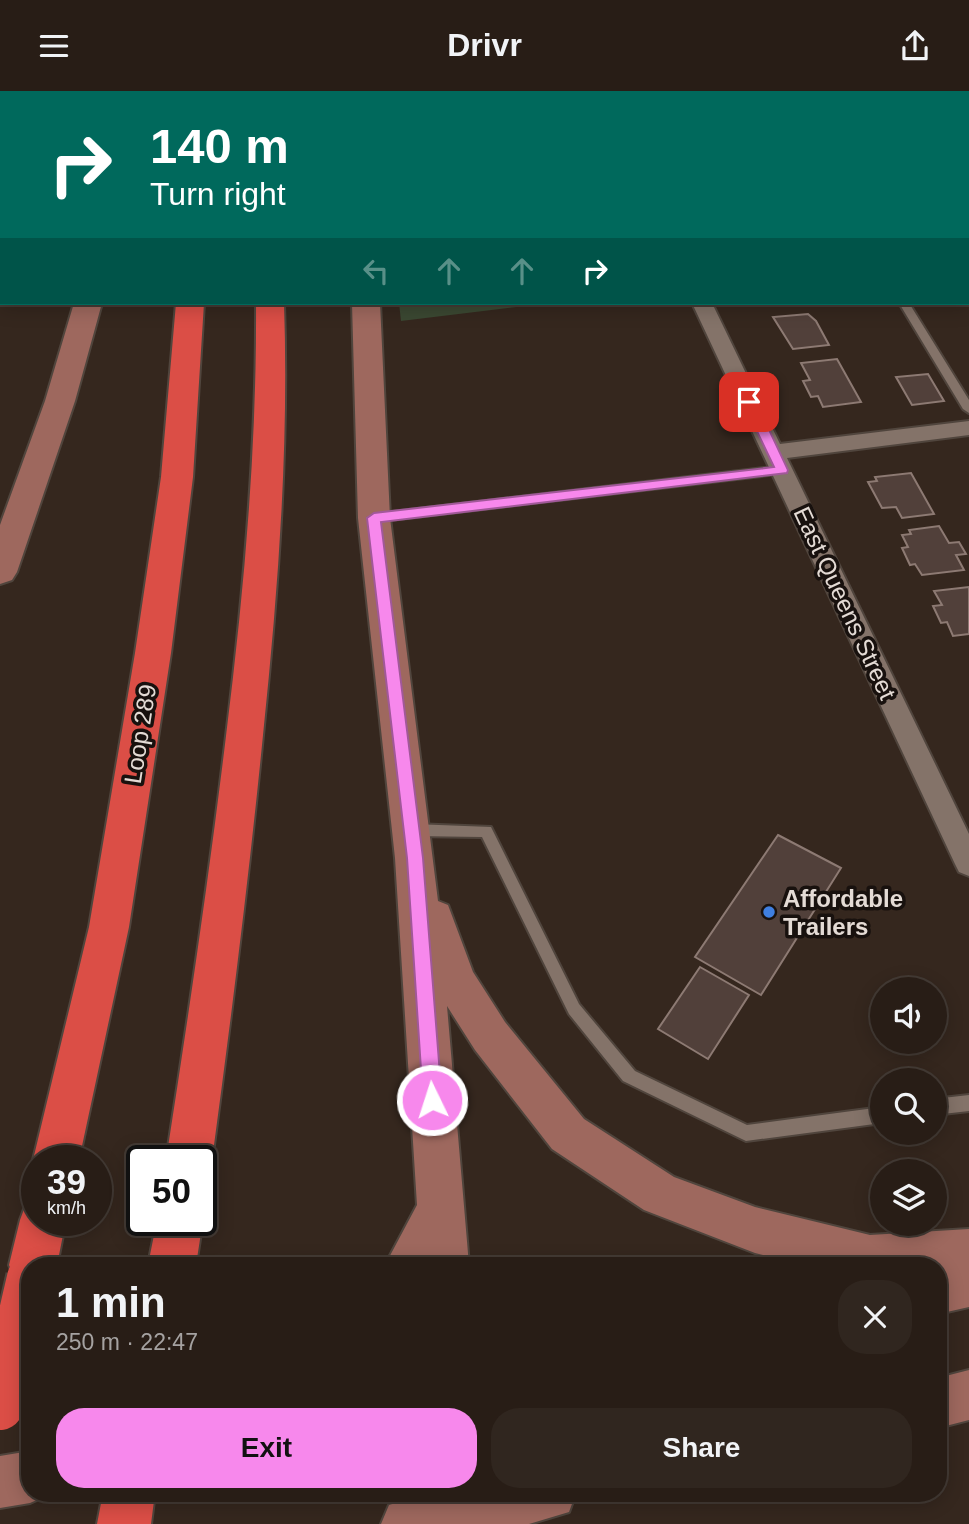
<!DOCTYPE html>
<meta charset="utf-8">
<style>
body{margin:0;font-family:Arial,sans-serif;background:#30261f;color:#f1f3f6;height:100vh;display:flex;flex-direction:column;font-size:26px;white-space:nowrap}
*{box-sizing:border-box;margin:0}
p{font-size:23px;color:#a5a2a1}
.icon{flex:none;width:38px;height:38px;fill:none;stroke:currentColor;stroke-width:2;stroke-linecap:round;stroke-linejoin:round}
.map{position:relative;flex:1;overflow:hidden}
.drawer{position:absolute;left:21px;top:1166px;width:926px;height:245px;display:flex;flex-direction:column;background:#281d16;border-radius:28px;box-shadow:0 4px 18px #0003,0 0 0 2px #443b35}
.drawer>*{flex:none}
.top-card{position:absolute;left:0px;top:0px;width:970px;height:214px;box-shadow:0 4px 18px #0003,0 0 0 2px #443b35;background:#00695c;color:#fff;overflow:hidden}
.buttons{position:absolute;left:870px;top:886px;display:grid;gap:14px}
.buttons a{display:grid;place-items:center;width:77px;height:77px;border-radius:50%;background:#281d16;box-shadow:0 4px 18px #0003,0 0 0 2px #443b35;font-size:35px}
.speed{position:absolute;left:21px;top:1054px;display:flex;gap:14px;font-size:35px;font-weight:700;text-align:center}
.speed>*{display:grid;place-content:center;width:91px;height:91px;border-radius:50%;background:#281d16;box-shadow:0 4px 18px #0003,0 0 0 2px #443b35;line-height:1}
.speed small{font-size:18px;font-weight:400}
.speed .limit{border:4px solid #111;border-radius:10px;background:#fff;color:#111}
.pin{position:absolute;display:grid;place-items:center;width:60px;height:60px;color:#fff;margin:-30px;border-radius:14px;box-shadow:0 4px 10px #0006}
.me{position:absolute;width:77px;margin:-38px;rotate:356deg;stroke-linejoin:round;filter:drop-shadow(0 0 5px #0008)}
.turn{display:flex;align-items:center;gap:24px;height:147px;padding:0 35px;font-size:32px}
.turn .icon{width:91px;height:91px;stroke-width:2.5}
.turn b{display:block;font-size:49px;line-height:60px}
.lanes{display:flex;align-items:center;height:66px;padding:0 35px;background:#0003;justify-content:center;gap:35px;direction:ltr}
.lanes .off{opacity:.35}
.round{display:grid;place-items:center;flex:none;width:74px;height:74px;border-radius:28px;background:#30261f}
.overview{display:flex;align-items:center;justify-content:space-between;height:119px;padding:0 35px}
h1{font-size:42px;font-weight:700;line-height:52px}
.action{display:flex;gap:14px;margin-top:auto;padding:14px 35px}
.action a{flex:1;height:80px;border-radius:28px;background:#f788ec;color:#111;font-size:28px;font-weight:700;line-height:80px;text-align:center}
.action a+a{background:#30261f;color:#f1f3f6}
header{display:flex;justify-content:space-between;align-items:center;height:91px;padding:0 35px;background:#281d16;font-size:32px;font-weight:700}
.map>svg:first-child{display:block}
.green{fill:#3b4832}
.building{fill:#51403a;stroke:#8d7a73;stroke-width:2}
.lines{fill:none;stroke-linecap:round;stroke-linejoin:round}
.lane-casing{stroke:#50453d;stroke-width:4}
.street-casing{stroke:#50453d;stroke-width:4}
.secondary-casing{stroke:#50453d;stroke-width:4}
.highway-casing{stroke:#50453d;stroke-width:4}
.lane{fill:#847369;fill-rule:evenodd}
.street{fill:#847369;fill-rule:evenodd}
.secondary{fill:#9e685e;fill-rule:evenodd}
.highway{fill:#db4e46;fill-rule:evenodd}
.highway-bridge-casing{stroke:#50453d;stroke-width:50;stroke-linecap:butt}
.highway-bridge{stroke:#db4e46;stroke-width:46}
.route{fill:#f788ec;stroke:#a15899;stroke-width:2}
.shop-dot{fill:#3f7fe0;stroke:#18110e;stroke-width:2.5}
.labels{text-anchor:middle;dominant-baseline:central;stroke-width:7;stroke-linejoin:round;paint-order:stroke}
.street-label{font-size:24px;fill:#e4dbd5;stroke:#18110e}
.poi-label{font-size:24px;font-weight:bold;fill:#e4dbd5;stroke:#18110e;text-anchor:start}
</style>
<header><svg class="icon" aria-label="menu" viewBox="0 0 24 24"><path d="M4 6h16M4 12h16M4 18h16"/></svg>Drivr<svg class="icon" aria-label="share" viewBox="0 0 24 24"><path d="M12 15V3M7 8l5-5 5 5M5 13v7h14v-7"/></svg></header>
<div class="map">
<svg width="969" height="1433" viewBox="0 0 969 1433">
<rect width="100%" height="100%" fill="#35271e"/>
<path class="green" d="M399,212h150l-148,18z"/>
<path class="building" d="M808,223l8,7 13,24 -36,4 -20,-32z
M837,268l24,43 -38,5 -5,-11 -7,1 -8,-16 7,-1 -9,-17z
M928,283l16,27 -32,4 -16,-28z
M911,382l23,41 -32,4 -6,-11 -14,1 -14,-26 9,-1 -2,-4z
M939,435l10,17 10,-1 7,12 -10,1 8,15 -42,5 -7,-11 -5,1 -8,-17 6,-1 -6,-12 9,-1 -2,-4z
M969,496v47l-16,2 -6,-14 -6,1 -8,-17 9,-1 -8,-14z
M778,744l63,33 -80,127 -66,-38z
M700,876l49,28 -41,64 -50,-30z"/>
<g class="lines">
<defs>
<path id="lane" d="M770,0h8l1,2h-8z
M899,212h10l60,97v13l-6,-4z
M782,375l6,4 -2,3 -412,49 -6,-4 6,-4z
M413,733l78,3 88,177 56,67 112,54 135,-18v16l-136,18 -123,-60 -54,-67 -87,-177 -69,-1 -5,-2 -2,-4 2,-4z
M969,1004v16l-35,4v-16z"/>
<path id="street" d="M593,0h18v2h-18z
M943,0h18l1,2h-18z
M968,15h1v11h-1z
M692,212h20l68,141 189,-23v14l-182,23 182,376v42l-10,-4 -4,-8z"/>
<path id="secondary" d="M80,0h24v2h-24z
M327,0h24v2h-24z
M74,212h28l-27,98 -58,171 -5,8 -12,4v-59l45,-124z
M352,212h28l10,215 48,383 10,4 25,67 32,50 79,97 90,58 81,30 115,28 99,-6v78l-31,7v-49h-137l-46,-12 -111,-43 -92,-61 -77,-99 -28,-44 22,259h-84l32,-60 -22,-347 -37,-340z
M969,1279v50l-31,8v-50z
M30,1360v42h20l-2,2 -18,8 -30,5v-52z
M429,1402h147l-7,19 -40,12h-148l8,-19z"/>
<path id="highway" d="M107,0h24v2h-24z
M173,0h24v2h-24z
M243,0h24v2h-24z
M294,0h24v2h-24z
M176,212h28l-11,174 -22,176 -42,274 -50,233h-42v8l-4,-8 56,-233 46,-274 26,-176z
M256,212h28c5,145 -6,288 -21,432 -14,142 -32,284 -51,425l-7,16 -4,1v-17h-35c22,-141 43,-283 60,-424 18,-144 31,-288 30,-433z
M37,1108v21h29l-9,45h-27v23l-14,-6 -7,-17 11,-45 6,-16z
M201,1124l2,5 -7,45h-48l9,-45h44z
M103,1402h52l-4,31h-54z"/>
</defs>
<use href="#lane" class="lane-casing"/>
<use href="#street" class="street-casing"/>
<use href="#secondary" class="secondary-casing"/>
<use href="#highway" class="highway-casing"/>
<use href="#lane" class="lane"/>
<use href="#street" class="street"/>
<use href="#secondary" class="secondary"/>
<use href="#highway" class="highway"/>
<defs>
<path id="highway-bridge" d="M0,1316l30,-129"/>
</defs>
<use href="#highway-bridge" class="highway-bridge-casing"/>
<use href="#highway-bridge" class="highway-bridge"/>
</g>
<path class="route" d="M749,307l7,4 32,68 -1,3 -406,49 42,336 19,242 -3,6 -7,3 -6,-3 -3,-6 -16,-242 -40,-340 7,-5 400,-46 -31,-65z"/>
<circle class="shop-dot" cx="769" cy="821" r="7"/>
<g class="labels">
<g class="street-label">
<text transform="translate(845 512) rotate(65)">East Queens Street</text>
<text transform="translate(140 643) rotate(-81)">Loop 289</text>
</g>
<g class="poi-label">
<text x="783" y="807">Affordable<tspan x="783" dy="28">Trailers</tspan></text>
</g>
</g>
</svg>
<div class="buttons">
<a><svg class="icon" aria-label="sound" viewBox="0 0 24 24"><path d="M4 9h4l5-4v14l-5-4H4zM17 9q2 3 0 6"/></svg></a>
<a><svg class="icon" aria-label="search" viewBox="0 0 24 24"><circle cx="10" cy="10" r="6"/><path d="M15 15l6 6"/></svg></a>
<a><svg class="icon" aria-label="layers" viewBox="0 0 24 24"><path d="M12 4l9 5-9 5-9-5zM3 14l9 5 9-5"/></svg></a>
</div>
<div class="speed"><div>39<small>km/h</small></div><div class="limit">50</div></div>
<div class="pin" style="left:749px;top:311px;background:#d93025"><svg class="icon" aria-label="arrive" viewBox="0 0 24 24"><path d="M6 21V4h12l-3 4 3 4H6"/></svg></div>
<svg class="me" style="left:432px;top:1009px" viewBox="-20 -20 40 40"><circle r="17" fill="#f788ec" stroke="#fff" stroke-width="3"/><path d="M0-11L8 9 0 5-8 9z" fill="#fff"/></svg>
<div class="top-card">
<div class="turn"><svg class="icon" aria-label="right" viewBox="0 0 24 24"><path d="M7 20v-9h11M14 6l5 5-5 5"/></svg><div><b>140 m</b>Turn right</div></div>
<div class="lanes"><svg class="icon off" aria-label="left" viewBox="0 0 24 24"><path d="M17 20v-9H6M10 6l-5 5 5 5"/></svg><svg class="icon off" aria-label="ahead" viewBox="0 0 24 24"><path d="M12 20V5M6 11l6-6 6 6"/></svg><svg class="icon off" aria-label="ahead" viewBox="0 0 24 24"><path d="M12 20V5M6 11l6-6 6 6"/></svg><svg class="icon" aria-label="right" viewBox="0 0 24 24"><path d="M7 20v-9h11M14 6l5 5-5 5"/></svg></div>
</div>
<section class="drawer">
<div class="overview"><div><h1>1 min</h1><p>250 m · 22:47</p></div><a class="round"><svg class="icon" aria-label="close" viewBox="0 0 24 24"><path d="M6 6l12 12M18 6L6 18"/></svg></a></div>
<div class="action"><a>Exit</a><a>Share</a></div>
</section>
</div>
